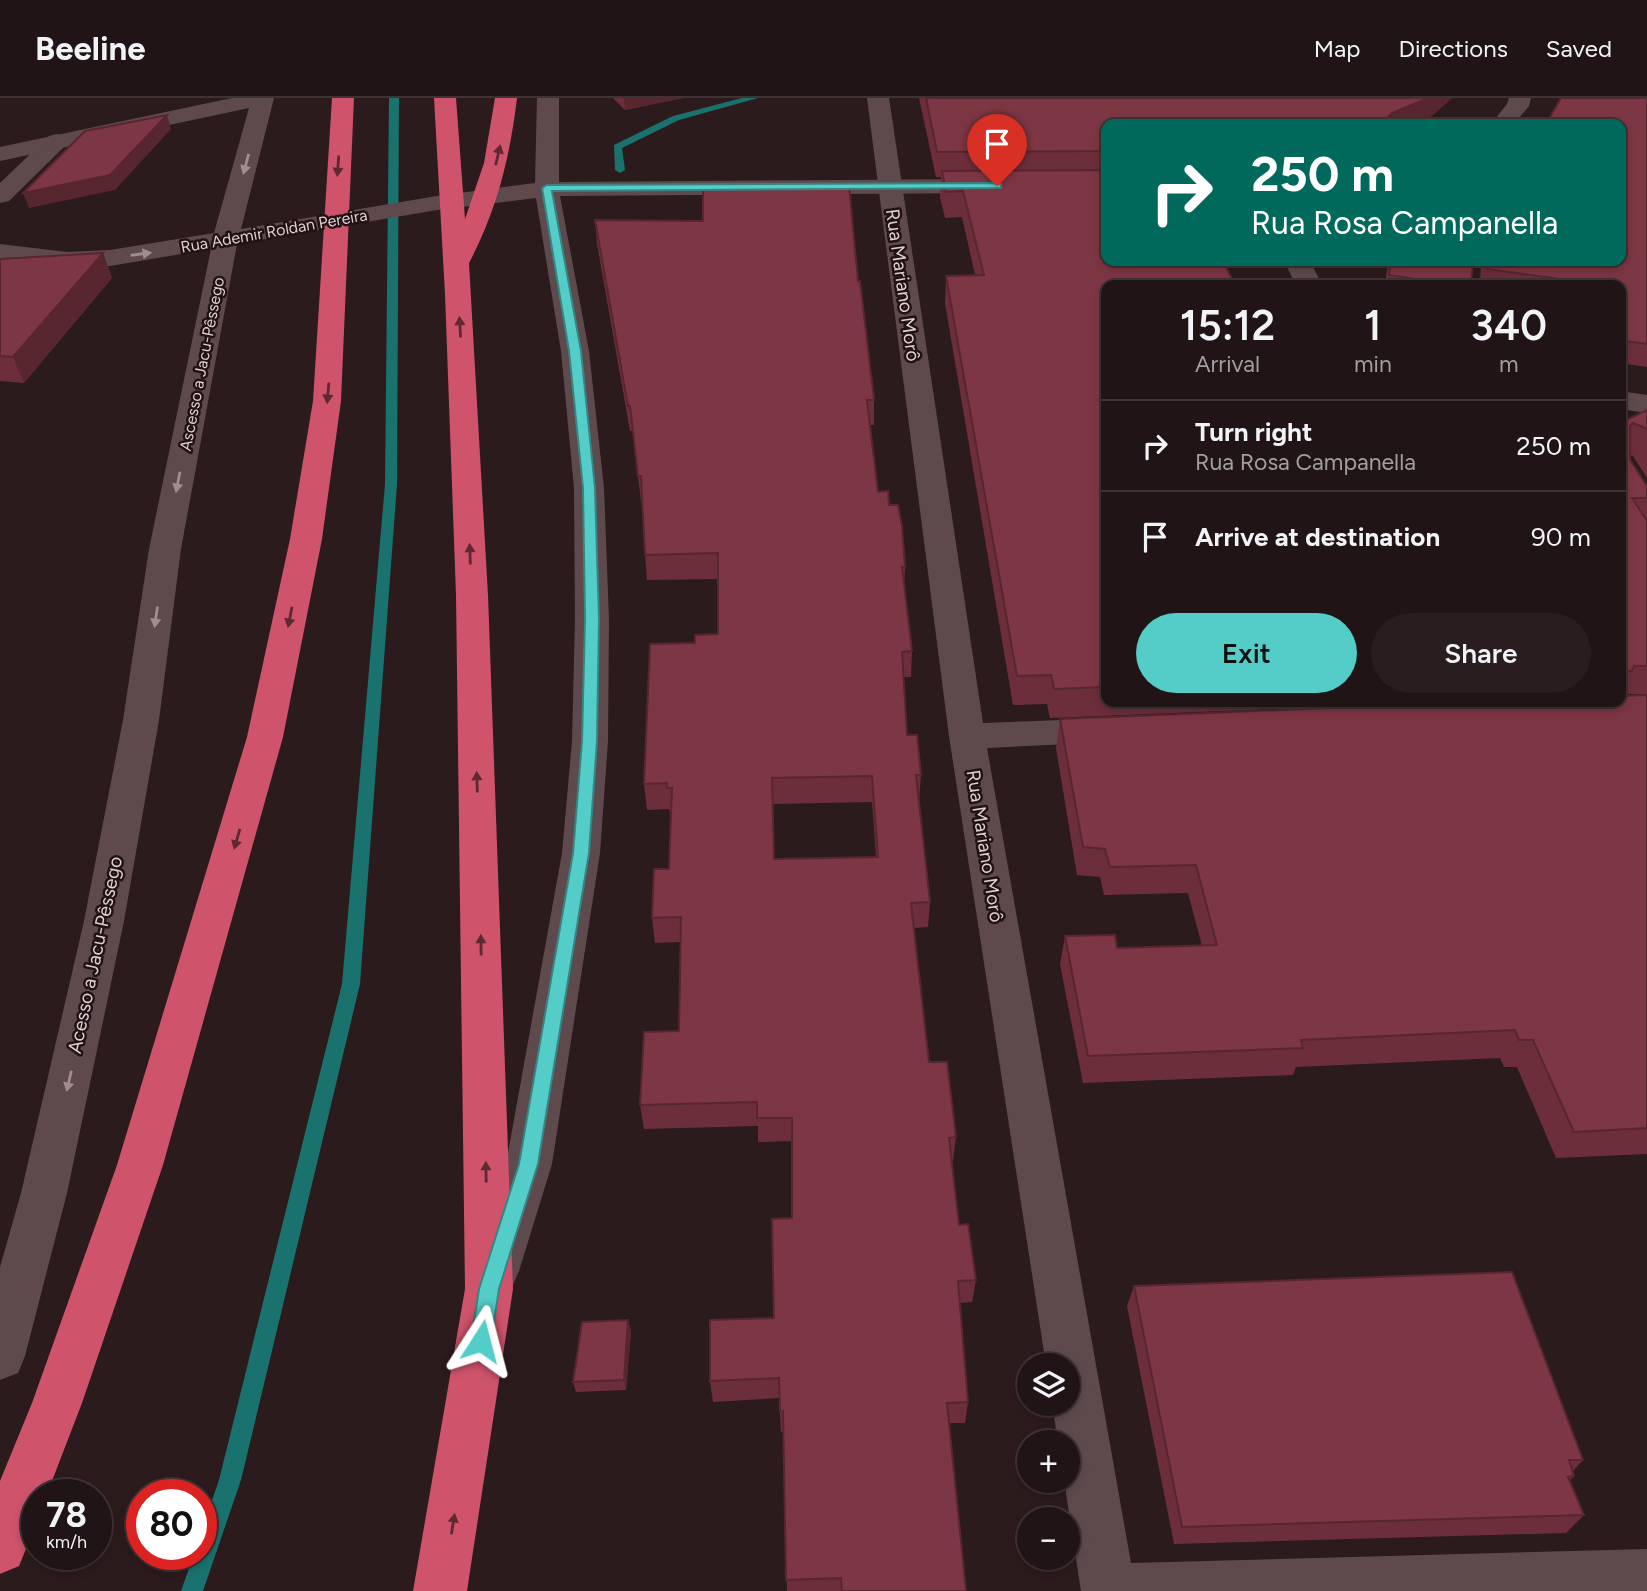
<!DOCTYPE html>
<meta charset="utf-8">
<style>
body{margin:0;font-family:Figtree,sans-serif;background:#291d1f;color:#f1f3f6;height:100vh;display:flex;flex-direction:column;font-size:26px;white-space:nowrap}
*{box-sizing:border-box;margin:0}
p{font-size:23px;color:#a29ea1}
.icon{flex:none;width:38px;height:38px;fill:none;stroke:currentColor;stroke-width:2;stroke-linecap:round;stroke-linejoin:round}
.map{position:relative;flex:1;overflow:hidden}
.panel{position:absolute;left:1101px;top:182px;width:525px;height:427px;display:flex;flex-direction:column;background:#211416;border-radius:14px;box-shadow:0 4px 10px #0003,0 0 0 2px #3e3335}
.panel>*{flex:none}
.top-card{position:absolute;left:1101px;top:21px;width:525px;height:147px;border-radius:14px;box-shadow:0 4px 10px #0003,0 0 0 2px #3e3335;background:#00695c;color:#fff;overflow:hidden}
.tools{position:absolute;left:1017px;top:1255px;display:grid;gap:14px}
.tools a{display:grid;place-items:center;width:63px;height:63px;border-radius:50%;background:#211416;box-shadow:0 4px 10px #0003,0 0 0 2px #3e3335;font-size:35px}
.speed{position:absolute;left:21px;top:1381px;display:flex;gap:14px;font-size:35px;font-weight:700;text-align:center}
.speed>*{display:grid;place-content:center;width:91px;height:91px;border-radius:50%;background:#211416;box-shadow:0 4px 10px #0003,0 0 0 2px #3e3335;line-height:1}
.speed small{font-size:18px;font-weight:400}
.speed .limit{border:10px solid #d22;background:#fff;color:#111}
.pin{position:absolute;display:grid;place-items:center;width:60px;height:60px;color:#fff;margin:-72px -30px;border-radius:50% 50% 50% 0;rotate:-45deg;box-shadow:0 0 7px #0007}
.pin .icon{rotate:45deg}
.me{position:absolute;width:77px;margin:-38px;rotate:9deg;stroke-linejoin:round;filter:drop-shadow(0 0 5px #0008)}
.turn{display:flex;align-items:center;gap:24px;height:147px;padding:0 35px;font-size:32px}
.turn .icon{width:91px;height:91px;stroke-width:2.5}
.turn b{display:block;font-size:49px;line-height:60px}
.eta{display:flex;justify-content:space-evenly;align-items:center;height:119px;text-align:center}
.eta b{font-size:42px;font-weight:600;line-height:49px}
.primary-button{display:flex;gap:14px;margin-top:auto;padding:14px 35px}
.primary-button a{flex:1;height:80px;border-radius:42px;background:#54cdc8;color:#111;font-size:28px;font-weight:600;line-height:80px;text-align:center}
.primary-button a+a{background:#291d1f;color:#f1f3f6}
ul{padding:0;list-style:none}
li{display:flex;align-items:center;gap:21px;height:91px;padding:0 35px;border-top:2px solid #3e3335}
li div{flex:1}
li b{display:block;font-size:26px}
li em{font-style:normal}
header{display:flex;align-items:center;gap:42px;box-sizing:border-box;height:98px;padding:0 35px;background:#211416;border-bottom:2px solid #3e3335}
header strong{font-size:33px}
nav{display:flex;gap:38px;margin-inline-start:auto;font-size:24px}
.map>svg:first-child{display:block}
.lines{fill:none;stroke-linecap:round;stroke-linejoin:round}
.stream{fill:#1a726f;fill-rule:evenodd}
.street{fill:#5e4a4c;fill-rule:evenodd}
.secondary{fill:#5e4a4c;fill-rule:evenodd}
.highway{fill:#ce536b;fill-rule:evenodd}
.wall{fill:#6c2e3a;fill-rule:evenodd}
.shaded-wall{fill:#58262f}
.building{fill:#7d3643;stroke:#58262f;stroke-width:2;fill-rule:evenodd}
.oneway{fill:#5e2932}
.oneway2{fill:#9e8e8f}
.route{fill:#54cdc8;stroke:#378582;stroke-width:2}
.labels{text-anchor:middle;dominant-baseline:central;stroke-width:5;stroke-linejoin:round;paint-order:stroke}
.far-street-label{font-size:16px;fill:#ddd1d2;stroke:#221214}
.street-label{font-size:19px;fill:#ddd1d2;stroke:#221214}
</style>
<header>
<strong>Beeline</strong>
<nav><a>Map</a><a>Directions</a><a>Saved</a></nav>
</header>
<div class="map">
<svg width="1647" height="1493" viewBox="0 0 1647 1493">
<rect width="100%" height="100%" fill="#2c1b1d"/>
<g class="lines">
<path class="stream" d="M389,0h10l-2,386 -37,500 -119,496 -38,111h-22l13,-37h7v-22l18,-52 123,-496 43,-500z
M742,0h16l-79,22 -57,28 3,22 -5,3 -5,-3 -1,-25 59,-29z"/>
<path class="street" d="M867,0h22l94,625 129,-5 13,3 5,9 -5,9 -13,3 -125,6 144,815 516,-14v42h-566l-17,-111h4v-38h-10l-6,-38h16v-39h-22l-97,-629z
M57,36l8,2 3,5 -3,5 -56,55 -9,2v-20l49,-47z"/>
<path class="secondary" d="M232,0h42l-33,131 196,-33 98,-13 2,-85h22v84l433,-3 8,2 4,5 -4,5 -8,2 -432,3 29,155 15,137 5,131 -1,122 -8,112 -48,311 -33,107 -7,16 -17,6 -17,-6 -7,-16 35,-107 56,-311 10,-112 3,-122 -1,-131 -13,-137 -25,-153 -99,12 -200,34 -56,305 -22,171 -35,201 -57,272 -42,163 -7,17 -18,7v-113l21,-74 63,-272 39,-201 26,-171 62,-300 -101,17 -43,2 -67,-8v-16l67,8 43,-2 104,-17 35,-125 -249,53v-14z
M1509,0h22l-2,8 -15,18h-23l16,-20z
M1284,163h26l12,24h-26z
M1620,293l27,4v18l-27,-4z"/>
<path class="highway" d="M332,0h22l-13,303 -19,138 -39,198 -120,428 -81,238 -35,91h-10v28l-18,44 -19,8v-93l32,-78 85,-238 130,-428 43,-198 23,-138z
M434,0h22l9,121 19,-56 11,-65h22c-7,59 -20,112 -48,165l19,332 25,694 -46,302h-54l52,-302 -9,-694 -11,-301z"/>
</g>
<path class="wall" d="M613,0h70l-58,12z
M919,0h533l-25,22 -321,4v578h336l-392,16 -3,-14 -34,1 -68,-402 1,-27 29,-1 -13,-58 -17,1 -5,-21 1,-20h-5z
M1647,0v269l-27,-4v-78h-140l1,-24h139z
M595,122l263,61 16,119v25h-4l8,67 11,13 16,62 -1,18 8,66 -1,26h-8l4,58 14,40 -2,26 11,101 -2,25 -14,1 15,134 27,75 -3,24h-2l8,64 17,55 -4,22 -12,1 8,99 -3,21h-16l17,168h-179l-4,-159h-2l-2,-34 -66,4 -3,-21 64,-63 18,-100v-77l-34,1v-16l-114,3 -4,-24 39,-74 2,-89 -26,1 -3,-25 17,-49 2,-56h-1l-1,-4 -22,1 -3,-26 51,-141 23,-9v-55l-71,1 -2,-25 -3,-53h-1l-8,-71h-3l-33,-187zM872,704l4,55 -102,2 -1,-55z
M103,155l9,25 -88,105 -24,-2v-122z
M1388,163h85l-2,24h-86z
M1647,312v68l-14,-22 -3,-1v5l17,26v208h-27v-271z
M1647,597v459l-91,4 -39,-91h-13l-4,-9 -204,9 -3,8 -210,8 -23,-119 5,-28 52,12 85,-2 -14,-53 -84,2 -4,-18 -23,-2 -21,-127 4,-29z
M1134,1188l449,174 -10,11 1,5 -5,5 15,34 -18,18 -392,11 -47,-238z
M631,1233l-5,59 -50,2 -3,-10z"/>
<path class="shaded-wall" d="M624,0h59l-58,12z
M1428,0h24l-25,22 -9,4h-37l11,-11z
M167,17l4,14 -56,61 -86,18 -6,-15z
M103,155l9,25 -88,105 -11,-26z
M628,1222l3,11 -5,59 -2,-10z"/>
<path class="building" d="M926,0h502l-36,15 -11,11h-275v27l-169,1z
M1561,0h86v246l-27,-4v-55h-24v-1l-109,-15v-8h133v-137h-74z
M167,17l-57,60 -87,18 62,-62z
M1106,72v91h119l-1,2 11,22h-129v402l-52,2 -3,-14 -34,1 -71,-400 38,-1 -21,-84 -17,1 -4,-21z
M849,87l9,96h2l14,119h-7l11,92 10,-1 1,14h9l4,21 3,41h-3l10,84 -10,1 5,83h10l4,40h-5l14,127 -19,1 18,159h18l9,75 -7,1 10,87 9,-1 8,56 -18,1 10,121 -21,1 19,188h-124l-1,-13 -55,2 -3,-169h-3l-1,-33 -69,3v-61l64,-2 -2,-99 20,-1v-100h-35v-16l-117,3 4,-73 35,-1 2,-114 -29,1 2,-49h15l3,-81h-5v-5l-23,1 6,-140 45,-1v-8l23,-1v-81l-73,2 -4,-79h-3l-8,-70h-2l-33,-186 108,1v-33zM872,678l6,81 -104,2 -2,-81z
M103,155l-90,104 -13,-1v-97z
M1391,163h82l-2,24h-16l-66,-10z
M1647,312v19l-1,-1 -13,-5 -3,3v34l17,26v12h-15l15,23v145h-13l-2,5h-12v-248z
M1647,597v433l-73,4 -41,-92h-14l-4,-10 -214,10 2,8 -215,8 -23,-120 50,-1 2,13 100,-3 -21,-80 -86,2 -5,-18 -22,-2 -23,-128 415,-17h145v-6z
M1512,1174l71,188h-14l5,16 -6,1 16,38 -402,12 -48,-241z
M628,1222l-4,60 -51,2 9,-60z"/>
<defs><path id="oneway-solid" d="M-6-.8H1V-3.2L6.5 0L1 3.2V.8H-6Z" transform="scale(1.75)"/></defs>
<g class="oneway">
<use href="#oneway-solid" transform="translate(498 57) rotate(-77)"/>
<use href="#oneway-solid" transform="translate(338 68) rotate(94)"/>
<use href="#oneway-solid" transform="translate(460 229) rotate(-93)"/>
<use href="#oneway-solid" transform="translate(328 295) rotate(95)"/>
<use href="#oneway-solid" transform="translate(470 456) rotate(-92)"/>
<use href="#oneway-solid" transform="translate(290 519) rotate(101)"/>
<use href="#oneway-solid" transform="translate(477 684) rotate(-92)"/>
<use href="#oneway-solid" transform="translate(237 741) rotate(106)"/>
<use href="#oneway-solid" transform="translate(481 847) rotate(-91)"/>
<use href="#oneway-solid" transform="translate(486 1074) rotate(-91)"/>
<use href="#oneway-solid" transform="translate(453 1426) rotate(-81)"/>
</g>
<g class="oneway2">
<use href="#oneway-solid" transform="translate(246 66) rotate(105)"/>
<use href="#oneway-solid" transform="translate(141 156) rotate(-8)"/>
<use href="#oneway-solid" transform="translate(178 384) rotate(101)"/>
<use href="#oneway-solid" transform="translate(156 519) rotate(98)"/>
<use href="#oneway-solid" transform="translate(69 983) rotate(103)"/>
</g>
<path class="route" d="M997,85l4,1v4l-449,3 29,160 14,137 4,131 -2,122 -8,112 -51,311 -39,125 -8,52 -3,7 -7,3 -7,-3 -3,-7 8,-52 40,-125 54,-311 9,-112 3,-122 -2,-131 -14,-137 -27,-163 5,-3z"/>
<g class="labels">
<g class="far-street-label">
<text transform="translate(274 133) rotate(-10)">Rua Ademir Roldan Pereira</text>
<text transform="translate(202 266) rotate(-79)">Ascesso a Jacu-Pêssego</text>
</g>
<g class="street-label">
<text transform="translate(903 187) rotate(82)">Rua Mariano Morô</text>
<text transform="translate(985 748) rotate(81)">Rua Mariano Morô</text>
<text transform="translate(95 857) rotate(-78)">Acesso a Jacu-Pêssego</text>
</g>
</g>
</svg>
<div class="tools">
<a><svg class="icon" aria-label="layers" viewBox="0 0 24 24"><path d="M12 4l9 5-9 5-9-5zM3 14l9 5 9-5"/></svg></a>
<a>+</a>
<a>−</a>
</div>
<div class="speed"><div>78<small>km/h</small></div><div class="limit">80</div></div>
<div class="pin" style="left:997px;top:88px;background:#d93025"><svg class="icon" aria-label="arrive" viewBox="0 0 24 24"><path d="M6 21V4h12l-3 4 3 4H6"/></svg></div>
<svg class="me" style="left:481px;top:1243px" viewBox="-20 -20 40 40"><path d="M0-17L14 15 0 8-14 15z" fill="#54cdc8" stroke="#fff" stroke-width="4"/></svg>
<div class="top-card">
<div class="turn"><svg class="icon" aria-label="right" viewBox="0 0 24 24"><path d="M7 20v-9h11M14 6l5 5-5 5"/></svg><div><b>250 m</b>Rua Rosa Campanella</div></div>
</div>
<section class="panel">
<div class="eta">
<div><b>15:12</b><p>Arrival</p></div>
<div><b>1</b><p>min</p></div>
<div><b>340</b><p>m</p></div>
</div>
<ul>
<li><svg class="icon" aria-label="right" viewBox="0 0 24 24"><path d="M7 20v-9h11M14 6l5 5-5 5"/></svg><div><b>Turn right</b><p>Rua Rosa Campanella</p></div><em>250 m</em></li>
<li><svg class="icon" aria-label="arrive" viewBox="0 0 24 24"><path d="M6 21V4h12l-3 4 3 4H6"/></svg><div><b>Arrive at destination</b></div><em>90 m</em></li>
</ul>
<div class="primary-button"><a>Exit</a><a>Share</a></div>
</section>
</div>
